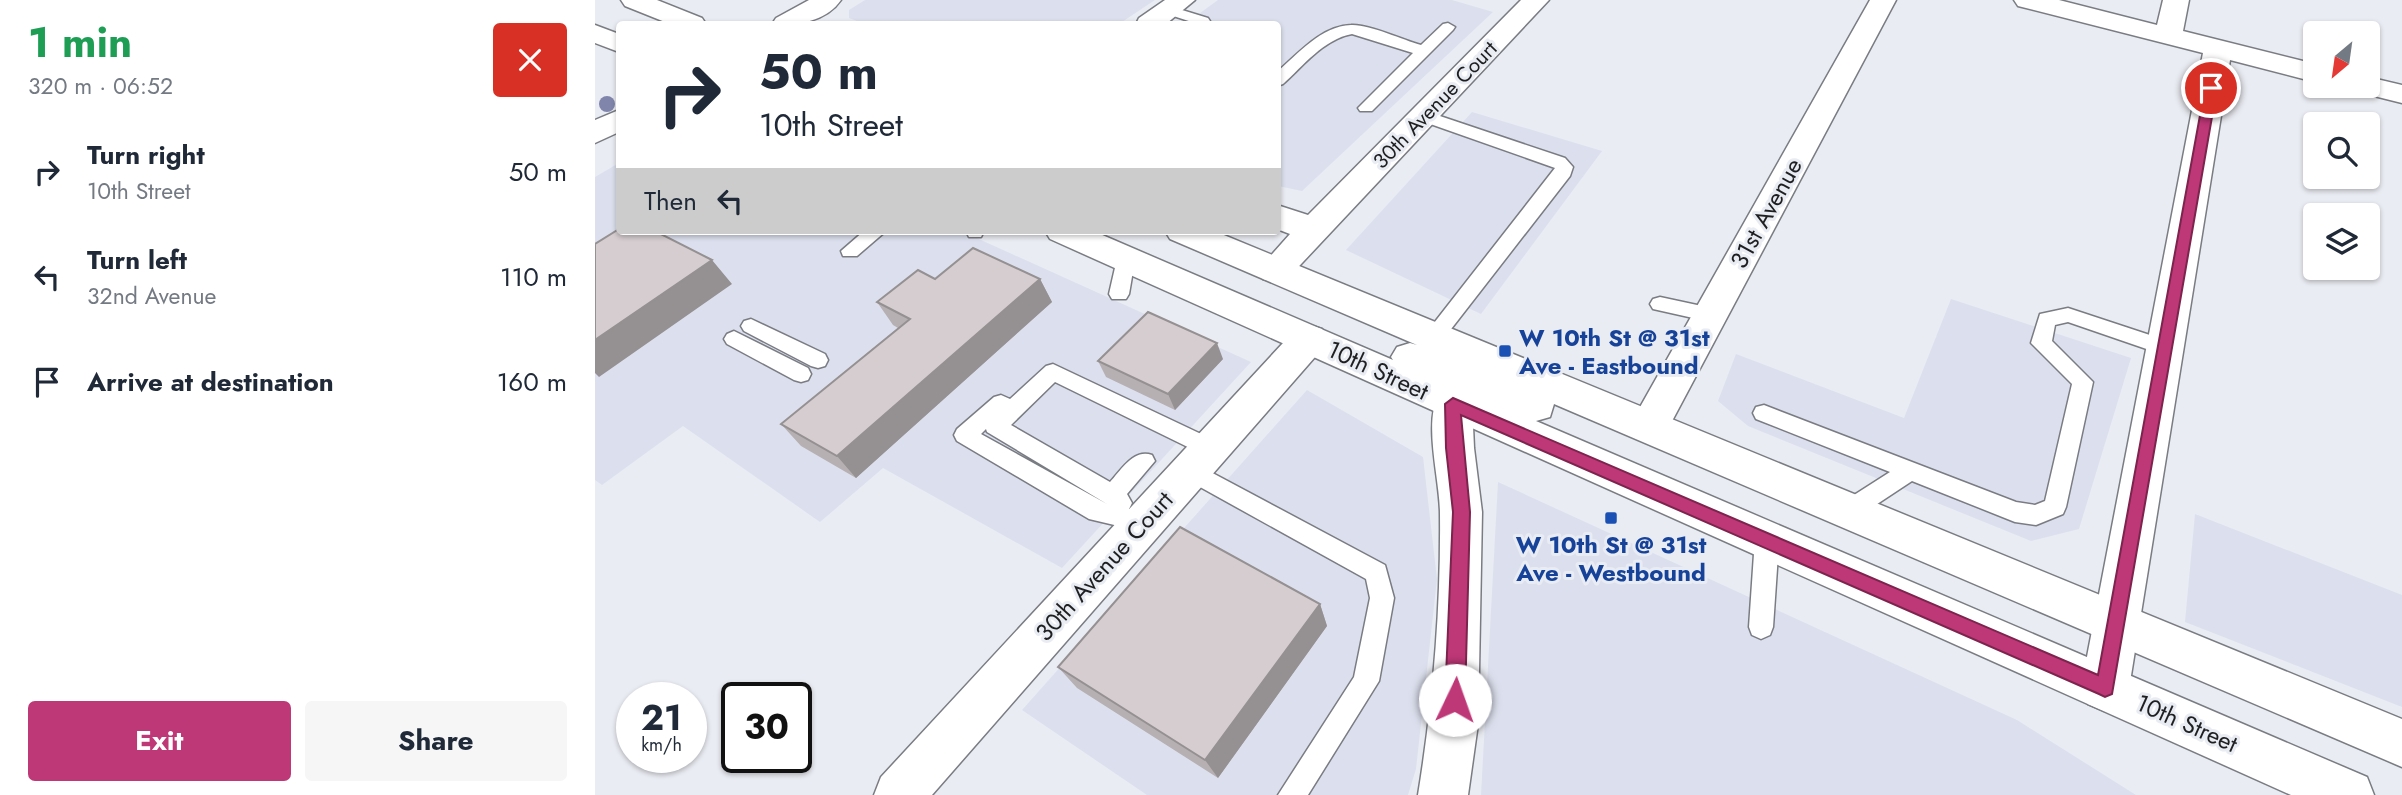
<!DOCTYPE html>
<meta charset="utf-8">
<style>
body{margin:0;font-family:Jost,sans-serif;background:#f6f6f7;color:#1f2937;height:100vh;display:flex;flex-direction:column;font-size:26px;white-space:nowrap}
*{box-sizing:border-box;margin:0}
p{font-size:23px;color:#747a83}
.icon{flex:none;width:38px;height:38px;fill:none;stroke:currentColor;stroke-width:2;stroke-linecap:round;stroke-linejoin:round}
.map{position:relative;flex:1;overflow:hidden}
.sheet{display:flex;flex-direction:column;background:#fff;width:595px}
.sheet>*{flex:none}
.hud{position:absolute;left:21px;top:21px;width:665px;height:214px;border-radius:7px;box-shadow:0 2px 5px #0004;background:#fff;color:#1f2937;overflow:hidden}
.needle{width:46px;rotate:209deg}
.tools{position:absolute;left:1708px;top:21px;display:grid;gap:14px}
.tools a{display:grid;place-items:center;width:77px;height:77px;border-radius:7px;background:#fff;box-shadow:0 2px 5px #0004;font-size:35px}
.speed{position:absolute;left:21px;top:682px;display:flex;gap:14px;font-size:35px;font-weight:700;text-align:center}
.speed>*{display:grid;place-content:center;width:91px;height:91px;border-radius:50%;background:#fff;box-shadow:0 2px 5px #0004;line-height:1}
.speed small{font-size:18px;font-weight:400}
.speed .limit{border:4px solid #111;border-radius:10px;background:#fff;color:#111}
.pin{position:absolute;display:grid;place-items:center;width:60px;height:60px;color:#fff;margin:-30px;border:4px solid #fff;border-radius:50%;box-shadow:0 2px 7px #0007}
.me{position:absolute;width:77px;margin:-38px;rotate:3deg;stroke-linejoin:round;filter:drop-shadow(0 0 5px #0008)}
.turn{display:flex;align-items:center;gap:24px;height:147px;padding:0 28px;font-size:32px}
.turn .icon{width:91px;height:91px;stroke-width:2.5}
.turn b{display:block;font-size:49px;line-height:60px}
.then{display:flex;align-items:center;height:66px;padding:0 28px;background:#0003;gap:14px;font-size:26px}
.round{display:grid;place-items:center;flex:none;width:74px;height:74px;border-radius:7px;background:#f6f6f7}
.headline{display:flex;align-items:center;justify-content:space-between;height:119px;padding:0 28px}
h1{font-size:42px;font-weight:700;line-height:52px;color:#1e9e55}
.action{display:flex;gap:14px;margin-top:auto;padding:14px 28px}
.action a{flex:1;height:80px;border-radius:7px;background:#be3777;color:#fff;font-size:28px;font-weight:700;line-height:80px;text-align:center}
.action a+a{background:#f6f6f7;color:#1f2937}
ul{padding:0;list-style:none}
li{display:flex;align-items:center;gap:21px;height:105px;padding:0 28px}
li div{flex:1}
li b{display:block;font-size:26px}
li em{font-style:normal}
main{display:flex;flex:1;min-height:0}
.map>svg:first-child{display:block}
.built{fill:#dce0ee}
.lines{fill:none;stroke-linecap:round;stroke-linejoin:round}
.lane-casing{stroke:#7a7c83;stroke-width:3}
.street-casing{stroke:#7a7c83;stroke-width:3}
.primary-casing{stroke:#7a7c83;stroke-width:3}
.lane{fill:#fff;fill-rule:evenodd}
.street{fill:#fff;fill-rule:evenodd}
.primary{fill:#fff;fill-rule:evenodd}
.tree{fill:#8085ac}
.wall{fill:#b7b0b2}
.shaded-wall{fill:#959091}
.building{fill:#d5cdcf;stroke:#959091;stroke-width:2}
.route{fill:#be3777;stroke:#7c244d;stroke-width:2}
.transit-dot{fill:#1a4fb4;stroke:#eaecf3;stroke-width:2.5}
.labels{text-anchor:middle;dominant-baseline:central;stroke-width:6;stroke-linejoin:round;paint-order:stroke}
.far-street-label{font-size:21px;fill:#1e1f21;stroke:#eaecf3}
.street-label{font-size:24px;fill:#1e1f21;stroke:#eaecf3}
.transit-label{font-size:24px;font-weight:bold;fill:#164399;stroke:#eaecf3;text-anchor:start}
</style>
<main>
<section class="sheet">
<div class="headline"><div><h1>1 min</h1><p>320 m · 06:52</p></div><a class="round" style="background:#d93025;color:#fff"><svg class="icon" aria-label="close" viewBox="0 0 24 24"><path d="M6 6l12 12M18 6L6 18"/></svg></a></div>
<ul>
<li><svg class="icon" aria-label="right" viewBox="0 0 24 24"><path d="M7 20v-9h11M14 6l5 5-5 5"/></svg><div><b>Turn right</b><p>10th Street</p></div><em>50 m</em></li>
<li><svg class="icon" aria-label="left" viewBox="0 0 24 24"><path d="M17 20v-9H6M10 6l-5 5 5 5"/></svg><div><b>Turn left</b><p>32nd Avenue</p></div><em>110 m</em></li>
<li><svg class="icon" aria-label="arrive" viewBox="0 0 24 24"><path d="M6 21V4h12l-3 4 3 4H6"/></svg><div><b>Arrive at destination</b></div><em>160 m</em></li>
</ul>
<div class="action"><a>Exit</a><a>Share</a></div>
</section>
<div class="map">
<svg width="1807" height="795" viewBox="0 0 1807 795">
<rect width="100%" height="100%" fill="#eaecf3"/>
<path class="built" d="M270,0h290l-36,24h-254l-16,-6v-8z
M623,0h234l41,12 -191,179 -24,-5 -1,-162h-92z
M877,112l130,39 -121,163 -135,-64z
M24,163v68h342l290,131 -189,206 -179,-100 -63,54 -137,-96 -81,59 -7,-5v-303z
M1356,299l180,59 -52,171 -48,12 -283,-115 -30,-25 18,-47 168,64z
M712,390l116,67 14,122 -21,190 -8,26h-261l-125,-85z
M903,482l519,238 119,75h-655z
M1600,514l207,81v112l-217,-85z"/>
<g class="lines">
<defs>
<path id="lane" d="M574,6l39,12 2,3 -2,3h-10l-34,-11 -2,-3z
M853,23l7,4 -2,3 -81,81h-12l-2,-3 55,-55 -61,-19c-28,5 -49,32 -69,50l-6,2v-14c21,-18 44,-46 74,-47 18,-1 52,15 70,20l22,-21z
M830,111l140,47 8,9 -3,9 -129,166 -7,3 -7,-3 -3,-5 3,-5 128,-164 -136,-48 -2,-4 2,-4z
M269,231h22l-29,25h-14l-2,-5z
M371,231h18l-3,6h-12z
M531,252l7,2 2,5 -6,35 -3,5h-14l-3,-5 8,-35 2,-5z
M1065,297l51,11 7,2 3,5 -3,5 -7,2 -58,-13 -3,-5 3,-5z
M1473,308l103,34 3,5 -3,5 -7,3 -96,-33 -13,3 -3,16 41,41 -27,125 -3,7 -27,11 -21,-3 -103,-41 -56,37 -8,3 -8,-3 -3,-7 3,-7 50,-32 -134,-53 -3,-6 3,-6 8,-2 252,97 19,3 10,-4 27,-117 -41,-41 9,-29z
M156,319l74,35 3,6 -3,6 -7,2 -7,-2 -67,-35 -3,-5 3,-5z
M139,331l74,37 3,6 -3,6 -7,2 -7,-2 -67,-36 -3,-5 3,-5z
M458,364l165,78 3,6 -3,6 -8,3 -8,-3 -147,-72 -44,43 99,57c11,-12 24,-34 42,-27l3,6 -28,33 5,9 -3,6 23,6 4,7 -4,7 -8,3 -55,-13 -132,-78 -3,-6 3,-6 37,-32 7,-2 9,4 36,-33zM391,429l1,3 120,72 -126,-70z
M595,461l195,104 9,33 -15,83 -71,114h-30l76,-118 16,-79 -4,-19 -184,-102 -3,-7 3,-7z
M1172,529l8,3 4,7 -6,88 -3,8 -9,4 -9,-4 -3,-8 6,-88 4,-7z"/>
<path id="street" d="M214,0h32c-15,22 -45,26 -69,24l4,-6z
M570,0h30l-29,24h-30l3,-6z
M926,0h28l-262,279 -12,3 -12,-3 -5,-9 32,-36 -13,-5v-24l31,10z
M1275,0h26l-233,438 -14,5 -14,-5 -6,-11 6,-11z
M1419,0h45l98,25 6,-25h26l-6,31 132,33v18l-85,-22 -101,628 -7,16 -17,7 -17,-7 -7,-16 122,-635 -185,-47z
M1773,77l34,8v18l-44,-11 -4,-6h14z
M24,110v22l-24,11v-23z
M714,325l13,4 5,10 -5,10 -390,446h-58l7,-18 415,-448z
M858,389l14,4 5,11 2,44 8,64 -4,212 -10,71h-50c15,-92 23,-187 22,-281 0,-35 -17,-90 -1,-121z"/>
<path id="primary" d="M26,0h36l45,18 4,6h-36l-45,-18z
M0,25l24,9v18l-24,-9z
M450,231h48l300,129 -2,-3 6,-10 13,-4 7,2 -247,-106 -5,-8h49l1188,488v48l-848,-363 -4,13 -14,4 831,356 7,18h-83l-1241,-556z"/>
</defs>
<use href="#lane" class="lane-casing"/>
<use href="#street" class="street-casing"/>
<use href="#primary" class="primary-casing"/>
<use href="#lane" class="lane"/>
<use href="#street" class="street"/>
<use href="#primary" class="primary"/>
</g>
<circle class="tree" cx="12" cy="104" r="8"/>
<path class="wall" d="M340,279h105l12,23 -196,176 -55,-32 -20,-22 117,-96 -5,-3 -16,-23z
M628,359l-48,51 -69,-33 -8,-16z
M725,604l7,22 -109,152 -141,-90 -19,-21z"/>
<path class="shaded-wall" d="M117,260l20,24 -133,93 -4,-4v-33z
M445,279l12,23 -196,176 -19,-22z
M622,343l6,16 -48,51 -7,-16z
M725,604l7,22 -109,152 -13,-18z"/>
<path class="building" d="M24,229v2h36l57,29 -117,80v-96z
M378,248l67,31 -203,177 -56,-32 129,-105 -33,-17 41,-32 17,9z
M553,312l69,31 -49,51 -70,-33z
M585,527l140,77 -115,156 -147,-93z"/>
<path class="route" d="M1616,85l6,3 -105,606 -7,3 -6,-3 -638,-279 9,97 -5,188 -3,7 -7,3 -7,-3 -3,-7 8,-188 -7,-64 -1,-44 8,-6 645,277 107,-587z"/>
<g class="transit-dot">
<rect x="903" y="344" width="14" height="14" rx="3.5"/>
<rect x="1009" y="511" width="14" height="14" rx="3.5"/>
</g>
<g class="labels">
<g class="far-street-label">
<text transform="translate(840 105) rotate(-46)">30th Avenue Court</text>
</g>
<g class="street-label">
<text transform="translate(1171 213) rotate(-61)">31st Avenue</text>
<text transform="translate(783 370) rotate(25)">10th Street</text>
<text transform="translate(509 566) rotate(-48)">30th Avenue Court</text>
<text transform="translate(1592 723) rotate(24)">10th Street</text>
</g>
<g class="transit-label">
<text x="924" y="337">W 10th St @ 31st<tspan x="924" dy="28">Ave - Eastbound</tspan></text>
<text x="1016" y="544" text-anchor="middle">W 10th St @ 31st<tspan x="1016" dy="28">Ave - Westbound</tspan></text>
</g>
</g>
</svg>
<div class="tools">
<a><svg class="needle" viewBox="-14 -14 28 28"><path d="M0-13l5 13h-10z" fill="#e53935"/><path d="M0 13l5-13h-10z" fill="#747a83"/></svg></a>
<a><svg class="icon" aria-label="search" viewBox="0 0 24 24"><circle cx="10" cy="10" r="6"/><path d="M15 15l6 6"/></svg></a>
<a><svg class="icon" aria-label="layers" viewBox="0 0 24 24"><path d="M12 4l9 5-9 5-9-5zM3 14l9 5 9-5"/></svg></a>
</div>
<div class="speed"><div>21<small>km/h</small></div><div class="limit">30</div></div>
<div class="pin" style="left:1616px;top:88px;background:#d93025"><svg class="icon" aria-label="arrive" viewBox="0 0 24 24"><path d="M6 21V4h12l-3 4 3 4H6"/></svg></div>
<svg class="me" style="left:860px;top:700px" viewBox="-20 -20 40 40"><circle r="19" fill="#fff"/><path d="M0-13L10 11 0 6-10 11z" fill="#be3777"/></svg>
<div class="hud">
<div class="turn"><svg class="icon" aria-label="right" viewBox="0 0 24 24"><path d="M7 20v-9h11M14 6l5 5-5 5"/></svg><div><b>50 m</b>10th Street</div></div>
<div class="then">Then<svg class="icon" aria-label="left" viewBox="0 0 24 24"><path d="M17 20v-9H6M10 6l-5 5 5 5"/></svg></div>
</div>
</div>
</main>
